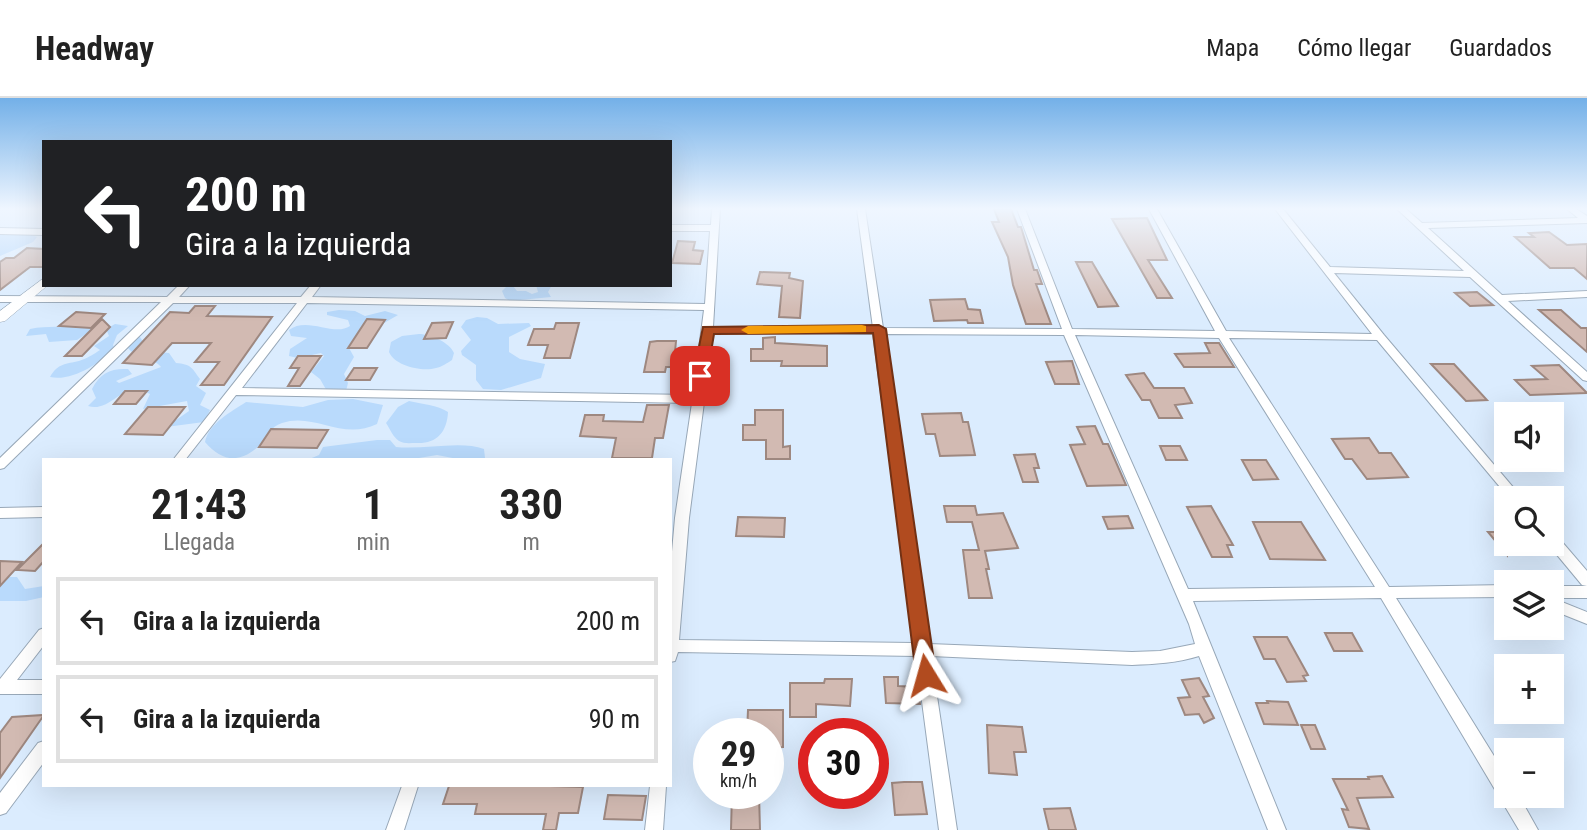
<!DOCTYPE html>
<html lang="es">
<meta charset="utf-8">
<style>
body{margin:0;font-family:"Roboto Condensed",sans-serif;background:#f6f6f6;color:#222;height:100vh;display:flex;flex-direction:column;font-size:26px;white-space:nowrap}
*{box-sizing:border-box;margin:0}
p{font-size:23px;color:#767676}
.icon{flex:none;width:38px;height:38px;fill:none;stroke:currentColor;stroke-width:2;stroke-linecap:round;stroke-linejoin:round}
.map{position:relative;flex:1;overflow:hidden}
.panel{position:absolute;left:42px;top:360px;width:630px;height:329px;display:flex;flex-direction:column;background:#fff;border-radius:0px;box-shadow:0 7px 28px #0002}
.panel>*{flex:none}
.banner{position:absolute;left:42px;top:42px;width:630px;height:147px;border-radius:0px;box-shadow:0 7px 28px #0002;background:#202124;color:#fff;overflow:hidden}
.controls{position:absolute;left:1494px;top:304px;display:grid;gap:14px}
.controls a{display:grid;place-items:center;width:70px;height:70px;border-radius:0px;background:#fff;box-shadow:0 7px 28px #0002;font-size:35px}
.speed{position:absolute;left:693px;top:620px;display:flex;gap:14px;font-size:35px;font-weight:700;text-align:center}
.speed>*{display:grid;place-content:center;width:91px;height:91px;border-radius:50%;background:#fff;box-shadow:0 7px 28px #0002;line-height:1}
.speed small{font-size:18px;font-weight:400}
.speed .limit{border:10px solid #d22;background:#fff;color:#111}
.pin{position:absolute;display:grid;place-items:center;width:60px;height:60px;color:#fff;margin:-30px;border-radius:14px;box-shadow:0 4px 10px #0006}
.me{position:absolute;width:77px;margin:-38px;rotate:352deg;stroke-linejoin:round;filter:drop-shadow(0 0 5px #0008)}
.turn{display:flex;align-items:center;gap:24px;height:147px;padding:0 28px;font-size:32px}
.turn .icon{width:91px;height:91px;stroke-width:2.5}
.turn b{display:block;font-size:49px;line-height:60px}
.eta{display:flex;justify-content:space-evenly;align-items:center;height:119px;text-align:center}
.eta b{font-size:42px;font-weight:700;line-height:49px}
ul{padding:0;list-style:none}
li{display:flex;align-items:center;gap:21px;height:88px;margin:0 14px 10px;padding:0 14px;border:4px solid #e0e0e0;border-radius:0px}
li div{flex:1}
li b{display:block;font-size:26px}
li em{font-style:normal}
header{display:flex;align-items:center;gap:42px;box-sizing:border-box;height:98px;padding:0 35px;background:#fff;border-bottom:2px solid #e0e0e0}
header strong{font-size:33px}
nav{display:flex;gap:38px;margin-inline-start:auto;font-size:24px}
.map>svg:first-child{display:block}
.green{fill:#b9dafc}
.building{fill:#d2bab2;stroke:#9e8880;stroke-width:2}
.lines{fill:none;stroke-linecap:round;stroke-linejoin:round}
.street-casing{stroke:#98a8b8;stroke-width:2}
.secondary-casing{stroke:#98a8b8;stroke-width:1}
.street{fill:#fff;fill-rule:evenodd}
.secondary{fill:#fff;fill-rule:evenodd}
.route{fill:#b14b1f;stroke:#733114;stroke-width:2}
.slow{fill:#f59e0b}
</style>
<header>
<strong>Headway</strong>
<nav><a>Mapa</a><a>Cómo llegar</a><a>Guardados</a></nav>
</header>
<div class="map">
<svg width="1587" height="732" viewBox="0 0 1587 732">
<rect width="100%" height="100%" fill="#dbecfe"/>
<path class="green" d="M12,133h9l16,6 -4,5 -33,14v-21z
M536,187h16l-4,7 3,5 -41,4 -5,-3 -3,-7 4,-4 7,-1 4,5h9l6,3 6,-2z
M339,212l16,1 10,5 20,-5 13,4 -47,27 -2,6 5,9 -10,17 4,9 -2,8 -18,2 -8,-14 -9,-7 13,-16 -3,-3 -23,5 -9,-2 1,-7 17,-11 -16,-2 -2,-6c18,-14 45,7 61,-4l-2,-6 -21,-5v-3z
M477,219l10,1 11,6 31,-1 2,3 -22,11v15l11,7 25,5 -4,14 -40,12 -18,-1 -7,-9v-15l-14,-10 -1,-4 10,-11 -10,-13 5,-7z
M82,225l12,2 1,3 -18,12 -28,2 -3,-8 -20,2 4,-7c18,-4 34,0 52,-6z
M115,226l13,2 -11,9 -4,10 2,5c-16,13 -43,32 -65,27 8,-14 16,-13 29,-16 7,-2 15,-7 21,-11l-6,-4 15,-10 -3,-7z
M419,236c12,0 31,9 35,19l-2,7c-5,3 -10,7 -16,8 -14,4 -41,-2 -47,-16l2,-10 11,-6z
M140,239l9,14 20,2 7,10c15,1 16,5 24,16l-4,7 10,7 -6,12 10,5 -6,12 -38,5 23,-16 -2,-10 -44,8 7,-15c-29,-15 -38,19 -62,12l8,-8 -4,-9c8,-16 19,-21 36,-20l4,5 -16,7 3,2 42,-16c-9,-11 -24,-7 -33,-19l5,-10z
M353,301l30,6 -6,19c-35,17 -63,-12 -95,-1 -12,4 -14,13 -22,22 -20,19 -38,17 -55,-3 4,-19 26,-30 41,-40l57,5 25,-7z
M409,303c12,3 29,4 39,11 -1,21 -12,32 -32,31 -6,0 -12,1 -17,-2 -6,-4 -9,-12 -13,-18l12,-16z
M377,342h13l6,7c27,3 65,-7 88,2l1,9 -22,2 -26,-5 -30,5h-100l12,-5 4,-8z
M9,479h8l8,12 19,-3v11l-18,4h-26v-21z"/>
<path class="building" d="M994,111h17l7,18h3l13,43h3l5,14h-6l15,40h-25l-13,-39 -5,-28 -16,-35h7z
M1147,120l20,42h-19l24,38h-15l-45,-79z
M1549,134l18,13 20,-1v35l-13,-11h-24l-35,-31h19l-5,-4z
M678,143l17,1 -2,8 10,1 -3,13 -28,-1z
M27,150l17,1v18h-14l-30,23v-28l6,-4h8z
M1076,164h16l26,44 -20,1z
M760,174l30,1 -1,5 14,3 -3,37 -21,-1 3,-31 -25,-2z
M1477,194l16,13 -23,1 -15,-13z
M965,201l3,10 12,1 3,13h-15l-1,-3 -33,1 -4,-21z
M195,208h20l-8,10 65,1 -48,68h-23l18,-23h-24l16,-19h-39l-20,22 -29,-2 47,-51 19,1z
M1539,212h22l20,18h6v24z
M76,214l29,2 -14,14 -32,-2z
M102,221l8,8 -28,29h-17z
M367,221l18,1 -18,28h-19z
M453,224l-7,16 -22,1 8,-16z
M556,225h23l-9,35h-26l4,-13h-20l6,-16h20z
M775,239v6l52,3v20h-46l1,-5h-31v-12h12v-11z
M657,243h19l-1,11 4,-1 -2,16h-11l-1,5h-21l6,-30z
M1205,245h14l15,24h-50l-9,-13 35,-1z
M298,258h23l-21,30h-12l11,-18h-9z
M1072,263l7,23h-24l-9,-22z
M1431,266h23l33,36 -21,1z
M1559,267l28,28 -57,2 -15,-15 32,-1 -15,-13z
M354,270h23l-7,12h-24z
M1144,275l10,15h30l8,15 -17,2 7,13h-23l-9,-18h-8l-16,-25z
M125,293h22l-11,13h-22z
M647,307h22l-6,33h-8l-3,20h-40l4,-20 -36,-2 5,-21h19l-1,6 40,1z
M148,309h37l-22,28 -38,-1z
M755,312h28v37l7,-1v13h-24v-19h-23v-15h12z
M961,315l2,9h5l7,33 -35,1 -5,-22h-9l-4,-20z
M1095,328l8,18h5l18,41 -39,1 -17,-41 15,-1 -8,-17z
M271,331l57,1 -11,18 -58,-1z
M1369,340l10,15h12l17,24 -41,2 -15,-20h-7l-13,-20z
M1160,348h20l7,14h-21z
M1035,356l4,14h-5l4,14h-15l-9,-27z
M1242,362h24l12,19 -25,1z
M944,408h31l2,9 26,-2 15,35 -33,3 4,18h-3l6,29h-23l-6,-48h16l-7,-28h-25z
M1211,408l22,39h-6l5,12h-20l-25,-50z
M1128,418l5,12 -25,1 -5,-12z
M738,419l47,1 -1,19 -48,-1z
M1253,424h48l24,38 -55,-1z
M1488,434h19v23z
M44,445v18l-9,10 -18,-1z
M0,463l22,1 -22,24z
M1325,535h27l10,18h-28z
M1254,539h33l21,38 -5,1 3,5 -19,1 -12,-23h-11z
M884,579h14v9l19,1 3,17 -34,-1z
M1199,580l10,18 -6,1 11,21 -10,5 -5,-9 -14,1 -7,-17 12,-1 -8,-17z
M825,581h27l-2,27 -34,-2v13h-26v-34h34z
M1267,603l21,1 10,23 -34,-1 -8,-21h12z
M748,612h35v37l-15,1v-15h-21z
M44,617l-44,63v-45l12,-16z
M987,627l35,2 4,25h-12l3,23 -28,-2z
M1301,627h14l10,24h-14z
M1382,678l11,21 -36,1 12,31 -20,-2 -7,-18 6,1 -15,-31h36l-1,-2z
M904,684h18l5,32 -32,1 -3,-32z
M449,688h101l33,1 -5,26h-19l-3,17h-13l3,-16h-71l2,-10h-34z
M732,695h27l1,37h-29z
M608,697l38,1 -4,24 -38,-1z
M1070,710l6,22h-27l-5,-21z"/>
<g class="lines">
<defs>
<path id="street" d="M712,111h8l-7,118 160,1 -16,-119h8l18,119 179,1 -45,-120h8l47,120 143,2 -66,-122h8l69,122 146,3 -97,-125h8l47,58 134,4 -67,-62h9l16,14 156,-5 -11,-9h9l11,7v7l-159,5 74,67 85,-4v6l-79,4 79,71v9l-4,-1 -113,-103 -136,-4 50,62 139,164h-13l-133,-159 -148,-2 160,249 118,-2v12l-111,1 111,179v19h12l19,34h-19l-138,-232 -188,3 93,229h-18l-69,-174c-22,7 -44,8 -67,9l-201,-9 26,174h-18l-23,-174 -238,-4 -3,9 -5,1v-88l5,-56 17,-115 -456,-8 -51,65h-12l124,-157h-124l-169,165 -4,1v-11l161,-156h-161v-6l167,1 12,-12h11l-11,12h122l10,-12h10l-9,12 393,7 5,-73h-40v-6h41zM307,205l397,7 -11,85 -451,-7zM713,235l160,1 41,309 -235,-3 10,-122zM884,236l180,1 125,289 6,20 -35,7 -28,1 -203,-8zM1075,237l144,3 156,249 -187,2z
M0,130l44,1v6l-44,-1z
M44,409v10l-44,1v-10z
M1552,437l5,1 30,35v27h-35v-12h35l-5,-1 -34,-41h4z
M1552,500l35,14v12l-35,-14z
M44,530v17l-27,35h27v14h-44v-15l39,-49z
M44,643v21l-38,51 -6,2v-22l38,-50z
M402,688h16l-14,44h-18z
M650,688h16l-3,44h-18z"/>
<path id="secondary" d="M44,180v7h4l-43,36 -5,1v-11z"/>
</defs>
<use href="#street" class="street-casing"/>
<use href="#secondary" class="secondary-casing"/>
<use href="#street" class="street"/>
<use href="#secondary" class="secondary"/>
</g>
<linearGradient id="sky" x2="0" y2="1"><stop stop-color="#73b0e8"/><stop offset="0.52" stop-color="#eff6ff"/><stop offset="1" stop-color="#eff6ff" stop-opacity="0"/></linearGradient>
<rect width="1587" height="213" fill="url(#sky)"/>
<path class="route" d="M879,227l7,4 50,346 -3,6 -7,3 -7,-3 -3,-6 -43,-342 -159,1 -7,42 -7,5 -7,-5 10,-49z"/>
<path class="slow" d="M862,227l4,1v6l-118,2 -7,-4 7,-4z"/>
</svg>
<div class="controls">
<a><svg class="icon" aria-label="sound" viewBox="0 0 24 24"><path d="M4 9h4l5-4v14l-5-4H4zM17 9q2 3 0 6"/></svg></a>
<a><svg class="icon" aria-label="search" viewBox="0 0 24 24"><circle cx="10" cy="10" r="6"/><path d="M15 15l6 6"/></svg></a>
<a><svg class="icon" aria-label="layers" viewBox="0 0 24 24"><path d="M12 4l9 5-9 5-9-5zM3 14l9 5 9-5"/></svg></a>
<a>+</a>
<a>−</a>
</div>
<div class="speed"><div>29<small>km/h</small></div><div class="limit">30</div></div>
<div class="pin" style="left:700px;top:278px;background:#d93025"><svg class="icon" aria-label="arrive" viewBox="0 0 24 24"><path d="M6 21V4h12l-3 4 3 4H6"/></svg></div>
<svg class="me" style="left:926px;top:577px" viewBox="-20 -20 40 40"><path d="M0-17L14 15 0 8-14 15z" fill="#b14b1f" stroke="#fff" stroke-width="4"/></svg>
<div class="banner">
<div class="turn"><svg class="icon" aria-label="left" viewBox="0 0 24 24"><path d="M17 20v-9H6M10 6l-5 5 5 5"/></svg><div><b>200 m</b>Gira a la izquierda</div></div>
</div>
<section class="panel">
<div class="eta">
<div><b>21:43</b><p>Llegada</p></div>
<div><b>1</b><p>min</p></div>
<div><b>330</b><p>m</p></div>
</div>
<ul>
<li><svg class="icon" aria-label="left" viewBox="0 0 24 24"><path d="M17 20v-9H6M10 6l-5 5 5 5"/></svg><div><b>Gira a la izquierda</b></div><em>200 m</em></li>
<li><svg class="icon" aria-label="left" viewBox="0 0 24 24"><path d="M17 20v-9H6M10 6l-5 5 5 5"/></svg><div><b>Gira a la izquierda</b></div><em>90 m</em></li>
</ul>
</section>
</div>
